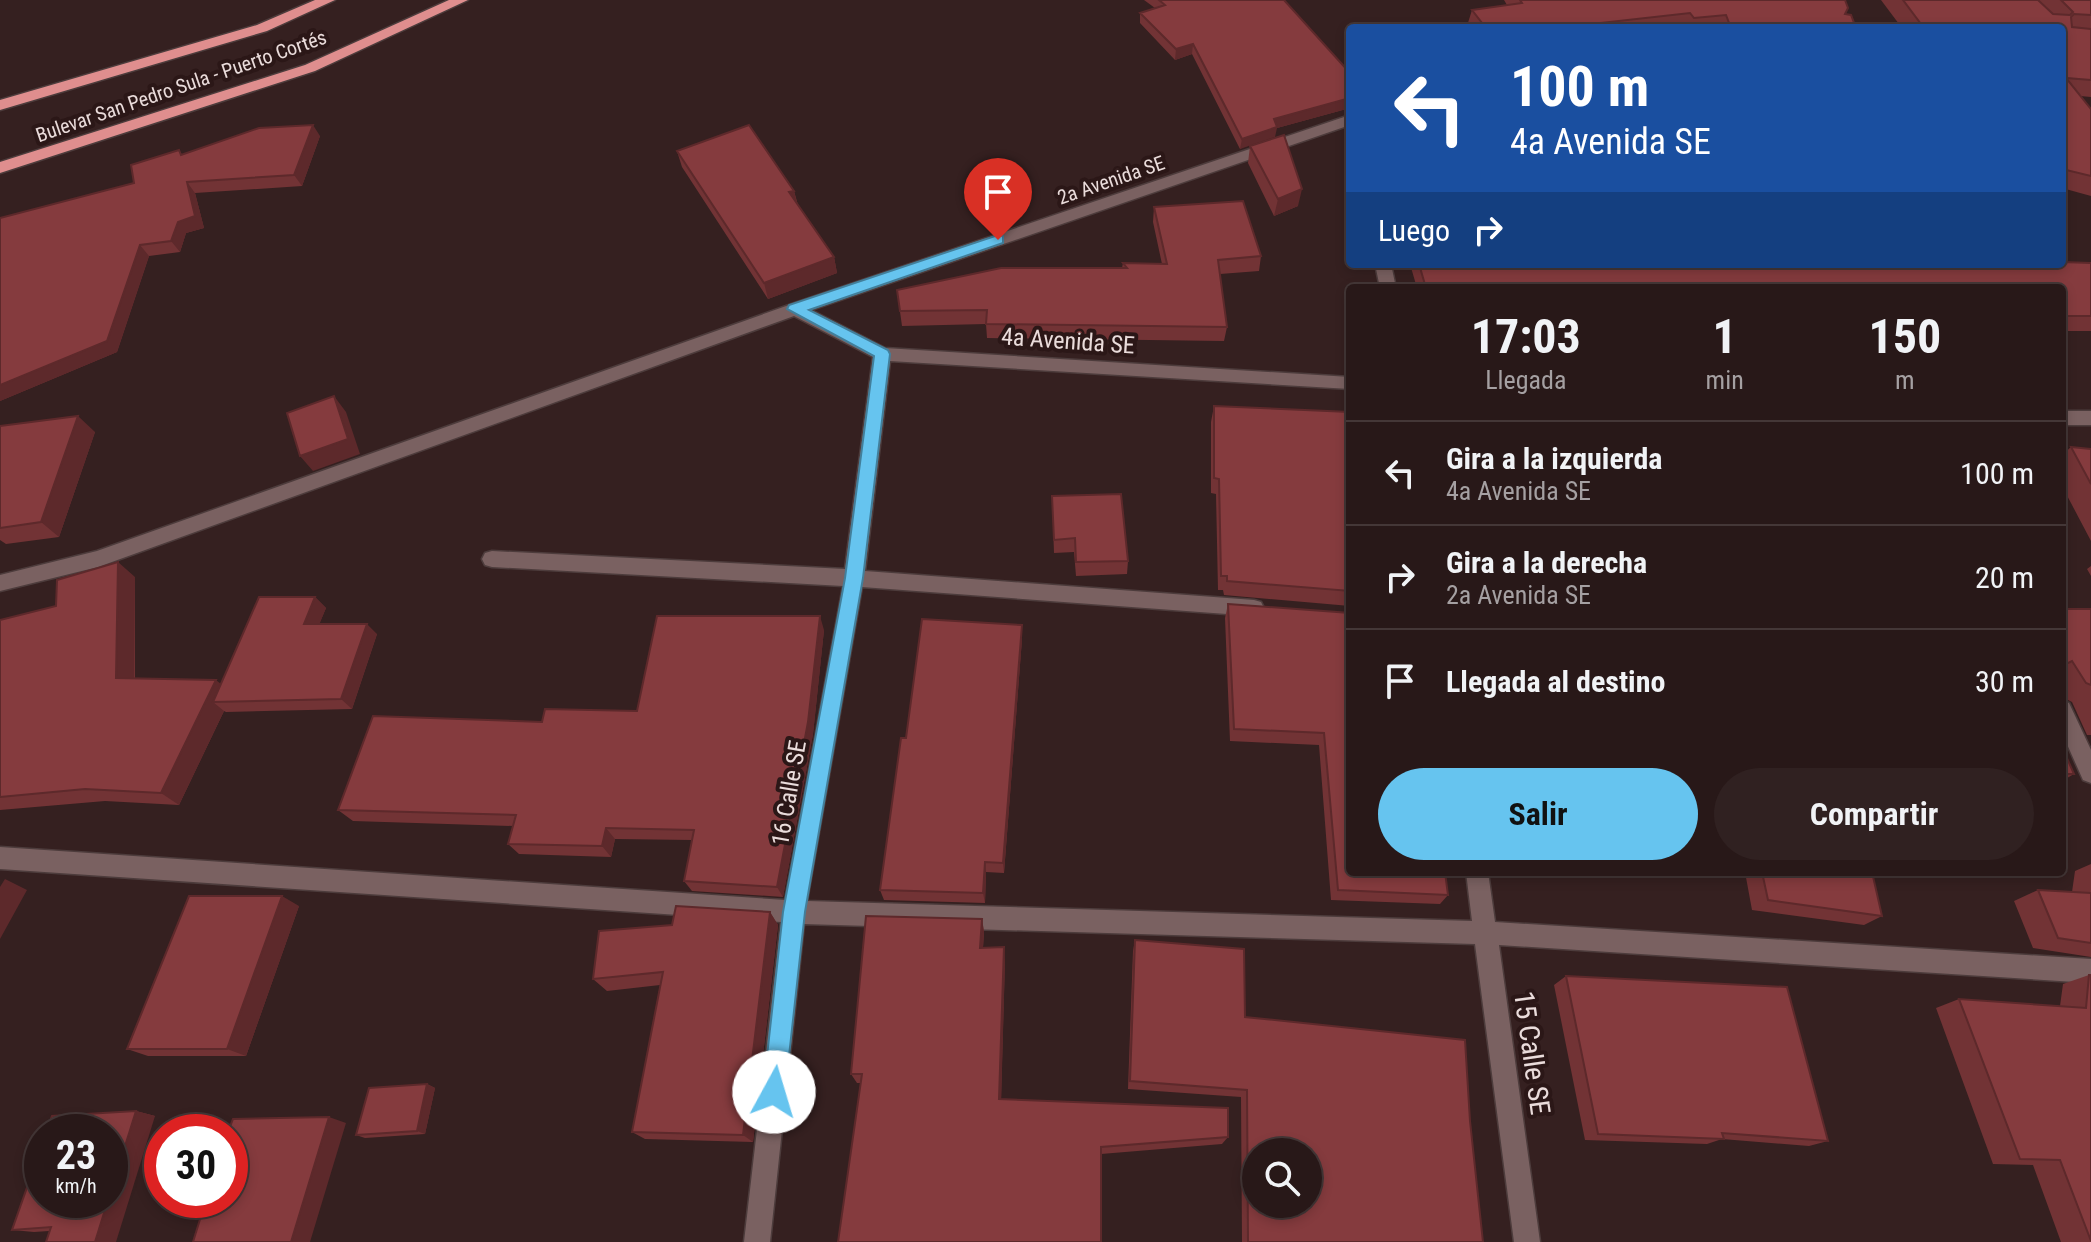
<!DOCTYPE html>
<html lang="es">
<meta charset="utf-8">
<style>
body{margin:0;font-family:"Roboto Condensed",sans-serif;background:#302121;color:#f1f3f6;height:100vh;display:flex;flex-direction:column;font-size:30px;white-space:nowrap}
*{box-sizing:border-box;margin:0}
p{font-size:26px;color:#a5a0a2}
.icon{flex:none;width:44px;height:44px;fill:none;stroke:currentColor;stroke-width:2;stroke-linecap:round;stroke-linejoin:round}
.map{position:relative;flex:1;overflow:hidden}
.panel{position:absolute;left:1346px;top:284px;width:720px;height:592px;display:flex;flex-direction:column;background:#281818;border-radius:8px;box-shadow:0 4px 12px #0003,0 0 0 2px #443737}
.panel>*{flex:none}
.banner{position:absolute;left:1346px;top:24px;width:720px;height:244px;border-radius:8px;box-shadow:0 4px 12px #0003,0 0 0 2px #443737;background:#1a4fa0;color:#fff;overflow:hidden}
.fabs{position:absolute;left:1242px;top:1138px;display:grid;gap:16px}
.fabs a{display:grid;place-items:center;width:80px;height:80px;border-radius:50%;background:#281818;box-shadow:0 4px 12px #0003,0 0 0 2px #443737;font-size:40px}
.speed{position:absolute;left:24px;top:1114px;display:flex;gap:16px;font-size:40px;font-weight:700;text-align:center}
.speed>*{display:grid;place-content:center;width:104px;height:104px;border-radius:50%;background:#281818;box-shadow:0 4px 12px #0003,0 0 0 2px #443737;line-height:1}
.speed small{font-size:20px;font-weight:400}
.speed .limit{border:12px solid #d22;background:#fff;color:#111}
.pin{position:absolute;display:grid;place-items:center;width:68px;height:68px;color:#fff;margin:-82px -34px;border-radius:50% 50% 50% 0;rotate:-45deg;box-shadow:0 0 8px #0007}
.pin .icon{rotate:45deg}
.me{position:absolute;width:88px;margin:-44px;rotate:6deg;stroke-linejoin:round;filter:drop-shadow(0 0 6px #0008)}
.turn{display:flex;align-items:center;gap:28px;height:168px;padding:0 32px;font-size:36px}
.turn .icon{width:104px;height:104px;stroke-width:2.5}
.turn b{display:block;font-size:56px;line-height:68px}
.then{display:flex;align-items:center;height:76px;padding:0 32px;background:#0003;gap:16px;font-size:30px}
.eta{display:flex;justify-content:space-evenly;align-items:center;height:136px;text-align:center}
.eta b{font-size:48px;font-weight:700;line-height:56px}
.button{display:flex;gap:16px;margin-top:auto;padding:16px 32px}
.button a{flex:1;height:92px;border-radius:48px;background:#66c4ef;color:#111;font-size:32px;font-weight:700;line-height:92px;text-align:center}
.button a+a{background:#302121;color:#f1f3f6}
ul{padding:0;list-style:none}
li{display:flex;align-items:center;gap:24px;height:104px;padding:0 32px;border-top:2px solid #443737}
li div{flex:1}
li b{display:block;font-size:30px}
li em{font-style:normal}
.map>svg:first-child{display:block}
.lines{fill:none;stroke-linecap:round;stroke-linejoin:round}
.minor-casing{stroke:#4d3c3c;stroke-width:3}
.trunk-casing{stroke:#4d3c3c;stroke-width:3}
.minor{fill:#7a6161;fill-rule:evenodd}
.trunk{fill:#df8e8e;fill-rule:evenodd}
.wall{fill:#723335}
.shaded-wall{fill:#5d292b}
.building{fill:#853b3e;stroke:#5d292b;stroke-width:2;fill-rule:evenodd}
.route{fill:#66c4ef;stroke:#427f9b;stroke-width:2}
.labels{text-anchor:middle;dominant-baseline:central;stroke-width:8;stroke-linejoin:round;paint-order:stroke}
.far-street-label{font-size:20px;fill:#eadcdb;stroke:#2b1717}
.street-label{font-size:24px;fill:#eadcdb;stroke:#2b1717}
.near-street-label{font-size:28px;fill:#eadcdb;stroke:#2b1717}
</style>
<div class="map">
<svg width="2091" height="1242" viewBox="0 0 2091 1242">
<rect width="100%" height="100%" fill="#352020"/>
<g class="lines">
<defs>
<path id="minor" d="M1845,24h18l7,4h-32z
M1350,115v10l-539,185 74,38 465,29v12l-460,-28 -25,210 389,29 7,2 3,6 -3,6 -7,2 -392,-29 -55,314 665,20 -6,-49h22l7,50 596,37v24l-592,-38 41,297h-26l-39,-298 -671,-20 -34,318h-26l37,-320 -781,-53v-22l785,53 58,-314 -351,-19 -7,-2 -3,-6 3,-6 7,-2 353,18 28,-212 -79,-41 -696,251 -98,24v-16l97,-24 692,-246z
M1375,264h16l5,24h-16z
M2062,411h29v14h-29z
M2062,701l7,2 22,47v33l-8,-3 -21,-47z"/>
<path id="trunk" d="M315,0h20l-68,31 -267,79v-10l257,-75z
M449,0h19l-153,71 -315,102v-11l305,-97z"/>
</defs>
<use href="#minor" class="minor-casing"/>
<use href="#trunk" class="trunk-casing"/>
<use href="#minor" class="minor"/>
<use href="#trunk" class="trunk"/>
</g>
<path class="wall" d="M1144,0h140l66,73v35l-73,20 -37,21 -48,-95 -17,6 -35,-37v-10l15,-5z
M1504,0h341v14l11,14h-387l-2,-2 5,-16 35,-5z
M1881,0h210v97l-11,-1 11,13v87l-29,-8v-160h-160z
M320,136l-18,50 -107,7 9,35 -18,5 -6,19 -31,4 -32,96 -117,49v-183l134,-35 49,-29z
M1250,146l48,60 -24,10 -26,-53z
M677,151l117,40 4,14 36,52 3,16 -69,26 -86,-132z
M1154,207l107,49 -2,15 -39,3 7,53 -3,14 -237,-3 -1,-14 -84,2 -5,-36 225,-22 1,-5 39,1 -9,-42z
M2091,263v68h-29v-43h-645l-7,-24h652z
M1214,406l136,6v194l-126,-11 -1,-5h-5l-2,-96 -5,-1v-71z
M0,426l95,6 -36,105 -53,7 -6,-4z
M2071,447l20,2v92l-29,-55v-31z
M1052,496l76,65 -1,13 -51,2 -2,-24 -20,1z
M2091,566v10l-4,-7z
M135,577v101l86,6 94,-87 11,11 -7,16 58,10 -25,75 -126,3 -2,-1 -45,94 -74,-4 -105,9v-190l56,-14z
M1228,604l220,291 -8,9 -109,-4 -12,-155 -89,-4 -5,-123z
M2062,609h29v126h-4l-15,-33 -10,-5z
M1022,625v14l-18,234 -18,-1 -1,31 -101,-3 -4,-10 26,-152z
M824,630l-11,104 -30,163 -91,-6 -8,-10 8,-41 -77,-1 -4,18 -92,-3 -11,-10 5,-18 -160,-5 -15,-11 299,-99z
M2062,747l12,27 -12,7z
M2091,864v93l-58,-9 -19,-47 24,-11 34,2 3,-21z
M1745,872h127l10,44 -18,9 -112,-15z
M299,906l-53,150h-98l-21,-7z
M770,912l8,13 -25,217 -108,-3 -13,-7 28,-147 -53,6 -14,-12 79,-54z
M982,919l2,13 -1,16 22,12 -4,139 227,38 -6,7 -121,10 -240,-71h-4l-6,-9z
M1135,940l110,77 225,104 13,121h-241l-1,-145 -113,-8 5,-138z
M2089,975l2,267h-30l-28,-77 -40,-1 -57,-156 23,-9 101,7 3,-22z
M1566,976l262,165 -19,5 -87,-7 -15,5 -122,-4 -31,-155z
M427,1084l8,4 -10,46 -60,4 -9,-3z
M136,1111l19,5 -106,115 -15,1 -22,-2z"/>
<path class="shaded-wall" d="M1193,44l-1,10 -17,6 1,-11z
M1350,98v10l-73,20 -2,9 -35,12 2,-10 32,-20z
M313,125l7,11 -18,50 -8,-11z
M187,182l8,11 9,35 -18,5 -6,19 -9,-11z
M1302,189l-4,17 -24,10 4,-17z
M794,191l4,16 -9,-15z
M140,245l9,11 -32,96 -117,49v-16z
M834,257l3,16 -69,26 -4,-16z
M334,396l12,16 14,42 -47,17 -13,-15z
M78,416l17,16 -36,105 -18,-15z
M118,562l17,15 -1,114 -18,-13z
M315,597l11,11 -11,27 -11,-11z
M820,616l4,14 -11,104 -30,163 -6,-10z
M367,624l10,10 -25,75 -11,-10z
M1022,625v14l-18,234 -1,-10z
M216,680l16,13 -19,9 11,9 -45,94 -18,-12z
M606,828l9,11 -4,18 -9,-11z
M985,862l1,10 -1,31 -2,-10z
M5,879l22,11 -27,49v-52z
M282,896l17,10 -53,150 -19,-7z
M770,912l8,13 -25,217 -10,-7z
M982,919l2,13 -2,29 -2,-13z
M1004,947l1,13 -4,147 -2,-8z
M427,1084l8,4 -10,46 -8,-3z
M136,1111l19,5 -39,126h-21l13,-42h2v-6z
M329,1117l17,6 -36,119h-19z"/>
<path class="building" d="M1159,0h125l66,73v25l-76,21 3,8 -35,12 -49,-95 -17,5 -36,-36 25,-8z
M1520,0h325l3,8 -3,6 6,1 5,13h-125l-5,-13 -32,3 -4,-5 -99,11 2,4h-107l-14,-18 50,-7z
M1903,0h135l15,14 17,1 3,-3 -12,-12h30v15l-17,-1 -3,3 1,10 19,2v51l-25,-2 25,31v67l-29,-7v-141h-138z
M313,125l-19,50 -107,7 8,34 -17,6 -7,19 -31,4 -33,96 -107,44v-167l134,-35 -3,-18 48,-15 2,5 78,-27z
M749,125l45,66 -5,1 45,65 -70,26 -87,-132z
M1284,135l18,54 -24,10 -28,-53z
M1243,201l18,55 -43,4 9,67 -241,-3 1,-14 -87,1 -3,-21 104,-22h126l-4,-5 44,1 -13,-57z
M2062,262l29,1v53h-29v-28h-636l-7,-24h643z
M334,396l14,43 -48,17 -13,-43z
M1214,406l136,6v179l-123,-10v-5h-6l-2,-97 -5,-1z
M78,416l-37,106 -41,6v-102z
M2071,447l20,2v35z
M1121,494l7,67 -52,1 -1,-24 -21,2 -2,-44z
M118,562l-2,116 100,2 -55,113 -76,-4 -85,8v-177l56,-14 1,-26z
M259,597h56l-11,27h63l-26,75 -128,3z
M1228,604l122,9v259h95l3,23 -110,-5 -14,-157 -90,-4z
M2062,609h29v76l-5,-2 -14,-22 -10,5z
M657,616h163l-12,106 -31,165 -93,-6 10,-51 -88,-2 -4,18 -94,-2 8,-29 -178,-5 35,-94 169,6 3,-13 92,2z
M922,619l100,6 -19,238 -18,-1 -2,31 -103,-3 21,-152h5z
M2062,747l12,27h-12z
M1762,872h110l10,44 -114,-16z
M2038,890l53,3v50l-33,-5z
M189,896h93l-55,153h-100z
M676,906l94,6 -27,223 -111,-3 31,-160 -70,7 6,-48 73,-6z
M866,916l116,3 -2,29 24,-1 -5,152 229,9v29l-127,10v95h-263l24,-168h-11z
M1135,940l109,9 1,68 220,23 5,81 13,121h-235l-1,-152 -117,-9zM1256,1152h52v52h-52z
M2089,975h2v266l-31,-81 -40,-1 -61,-160 127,9z
M1566,976l221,11 41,154 -106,-8 2,6 -126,-5z
M427,1084l-10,47 -61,4 13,-47z
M136,1111l-26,83v-62h-64l6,-16z
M329,1117l-38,125h-98l13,-42h24v-68h-2l5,-13z
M42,1145v55h66l-13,42h-49l5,-15 -39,3z"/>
<path class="route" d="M998,235l5,1v7l-194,67 79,40 2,4 -27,224 -58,334 -20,180 -3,8 -8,3 -8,-3 -3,-8 20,-180 62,-334 29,-222 -87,-47 2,-4z"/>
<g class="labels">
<g class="far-street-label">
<text transform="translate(181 86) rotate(-19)">Bulevar San Pedro Sula - Puerto Cortés</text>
<text transform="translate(1111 180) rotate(-19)">2a Avenida SE</text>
</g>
<g class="street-label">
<text transform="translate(1068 341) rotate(4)">4a Avenida SE</text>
<text transform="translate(789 793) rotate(-80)">16 Calle SE</text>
</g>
<g class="near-street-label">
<text transform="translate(1532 1053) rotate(82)">15 Calle SE</text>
</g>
</g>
</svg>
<div class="fabs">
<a><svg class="icon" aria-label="search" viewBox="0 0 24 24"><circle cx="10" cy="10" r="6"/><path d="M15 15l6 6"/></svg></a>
</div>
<div class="speed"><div>23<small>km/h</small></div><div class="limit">30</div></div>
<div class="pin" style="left:998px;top:240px;background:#d93025"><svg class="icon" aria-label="arrive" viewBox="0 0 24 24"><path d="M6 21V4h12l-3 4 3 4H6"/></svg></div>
<svg class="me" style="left:774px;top:1092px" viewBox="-20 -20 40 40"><circle r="19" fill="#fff"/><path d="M0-13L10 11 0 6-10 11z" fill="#66c4ef"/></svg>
<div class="banner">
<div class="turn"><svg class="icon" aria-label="left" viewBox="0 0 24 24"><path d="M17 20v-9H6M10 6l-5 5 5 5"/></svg><div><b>100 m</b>4a Avenida SE</div></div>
<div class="then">Luego<svg class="icon" aria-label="right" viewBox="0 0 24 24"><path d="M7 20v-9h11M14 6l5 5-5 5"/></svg></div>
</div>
<section class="panel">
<div class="eta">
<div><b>17:03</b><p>Llegada</p></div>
<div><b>1</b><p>min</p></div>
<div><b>150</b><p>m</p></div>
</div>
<ul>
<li><svg class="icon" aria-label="left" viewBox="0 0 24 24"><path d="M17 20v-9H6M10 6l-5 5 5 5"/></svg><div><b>Gira a la izquierda</b><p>4a Avenida SE</p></div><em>100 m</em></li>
<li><svg class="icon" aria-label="right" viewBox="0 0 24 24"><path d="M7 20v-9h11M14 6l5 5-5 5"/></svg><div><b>Gira a la derecha</b><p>2a Avenida SE</p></div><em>20 m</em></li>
<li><svg class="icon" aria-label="arrive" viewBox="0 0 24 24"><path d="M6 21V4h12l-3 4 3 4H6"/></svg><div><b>Llegada al destino</b></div><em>30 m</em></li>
</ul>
<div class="button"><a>Salir</a><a>Compartir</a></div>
</section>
</div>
